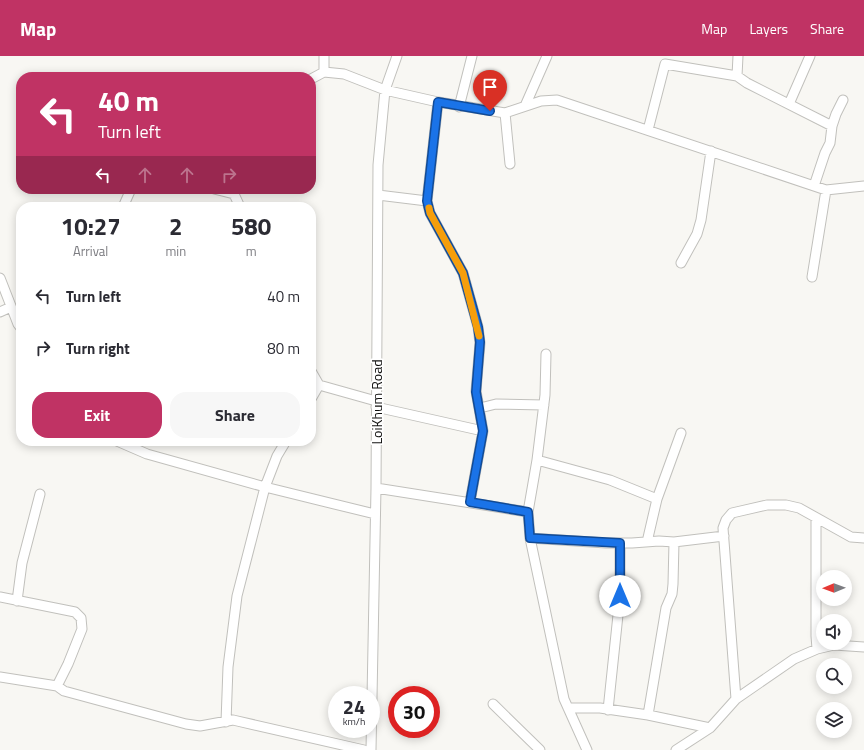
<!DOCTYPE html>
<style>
body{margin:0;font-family:"Titillium Web",sans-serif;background:#f7f7f7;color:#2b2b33;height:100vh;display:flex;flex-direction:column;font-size:15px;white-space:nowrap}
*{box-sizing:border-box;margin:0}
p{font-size:13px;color:#7c7c81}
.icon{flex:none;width:22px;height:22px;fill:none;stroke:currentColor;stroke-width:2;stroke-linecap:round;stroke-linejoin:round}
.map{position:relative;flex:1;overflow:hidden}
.side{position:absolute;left:16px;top:146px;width:300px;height:244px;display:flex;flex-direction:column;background:#fff;border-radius:16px;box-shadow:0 2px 10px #0003}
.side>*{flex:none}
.top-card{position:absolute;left:16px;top:16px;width:300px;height:122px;border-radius:16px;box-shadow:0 2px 10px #0003;background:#c03364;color:#fff;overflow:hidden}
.needle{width:26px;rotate:269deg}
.controls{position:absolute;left:816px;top:514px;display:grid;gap:8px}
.controls a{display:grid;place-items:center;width:36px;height:36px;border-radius:50%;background:#fff;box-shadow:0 2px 10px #0003;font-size:20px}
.speed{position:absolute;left:328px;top:630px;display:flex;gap:8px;font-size:20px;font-weight:700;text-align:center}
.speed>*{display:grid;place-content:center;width:52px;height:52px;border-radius:50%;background:#fff;box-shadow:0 2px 10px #0003;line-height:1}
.speed small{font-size:10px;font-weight:400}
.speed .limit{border:6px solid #d22;background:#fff;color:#111}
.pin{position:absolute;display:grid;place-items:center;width:34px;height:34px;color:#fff;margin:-41px -17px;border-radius:50% 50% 50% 0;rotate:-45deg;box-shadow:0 0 4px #0007}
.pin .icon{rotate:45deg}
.me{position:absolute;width:44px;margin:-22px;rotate:0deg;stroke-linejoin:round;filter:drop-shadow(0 0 3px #0008)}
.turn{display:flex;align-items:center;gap:14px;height:84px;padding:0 16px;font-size:18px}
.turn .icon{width:52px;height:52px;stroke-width:2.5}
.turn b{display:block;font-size:28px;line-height:34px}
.lanes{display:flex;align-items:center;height:38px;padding:0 16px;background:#0003;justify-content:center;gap:20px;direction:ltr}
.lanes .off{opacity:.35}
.eta{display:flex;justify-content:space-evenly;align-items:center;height:68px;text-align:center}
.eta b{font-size:24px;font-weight:700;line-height:28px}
.button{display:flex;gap:8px;margin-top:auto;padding:8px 16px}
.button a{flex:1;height:46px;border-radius:16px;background:#c03364;color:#fff;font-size:16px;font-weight:700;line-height:46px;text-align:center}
.button a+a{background:#f7f7f7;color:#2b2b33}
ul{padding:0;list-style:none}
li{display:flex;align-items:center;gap:12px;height:52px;padding:0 16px}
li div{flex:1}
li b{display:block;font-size:15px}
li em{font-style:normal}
header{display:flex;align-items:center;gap:24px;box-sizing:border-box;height:56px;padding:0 20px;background:#c03364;color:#fff}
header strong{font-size:19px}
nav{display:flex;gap:22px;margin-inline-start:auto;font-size:14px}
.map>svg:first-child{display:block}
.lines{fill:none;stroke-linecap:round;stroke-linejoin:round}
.street-casing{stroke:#c1c0bc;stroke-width:11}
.street{stroke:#fff;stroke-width:9}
.route-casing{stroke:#114b97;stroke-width:10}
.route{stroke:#1a73e8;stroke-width:7}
.slow{stroke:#f59e0b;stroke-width:7}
.labels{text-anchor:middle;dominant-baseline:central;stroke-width:3.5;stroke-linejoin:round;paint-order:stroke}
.street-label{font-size:14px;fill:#0f0f0e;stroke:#fff}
</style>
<header>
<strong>Map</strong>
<nav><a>Map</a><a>Layers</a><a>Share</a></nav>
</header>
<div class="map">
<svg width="864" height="694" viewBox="0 0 864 694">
<rect width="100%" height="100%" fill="#f8f7f3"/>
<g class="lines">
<defs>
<path id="street" d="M738,0l-1,20 10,7 85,43
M324,16v-16
M311,23l13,-7 20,2 41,16 53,12 67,11 36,-12 16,-1 269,90 38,-4
M438,46l-11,99 3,12 33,60 15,54 2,16 -4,48 7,40 -13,71
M789,48l21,-48
M525,50l22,-50
M459,51l13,-51
M505,57l5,51
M648,74l17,-66 72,12
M814,130l11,-33 5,-10 2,-17 4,-12 7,-14
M214,133l20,5 6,13
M378,139l49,6
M123,151l8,-18
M681,207l16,-29 4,-14 10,-69
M812,221l14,-87
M0,222l18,46 3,4
M0,256l11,-5
M546,298l-1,41 -8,65 -9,52 2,26 34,161 23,51
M311,315l8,14 57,16
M311,343l8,-14
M376,351l107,24
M480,352l16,-4 48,1
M117,385l30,13 118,33 110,27
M537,404l73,20 47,19
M376,432l152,24
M816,462v118l1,13
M530,482l76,5h26l27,-2 15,1 50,-6
M647,486l10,-43 24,-66
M0,541l75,15 6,6 1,11 -14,35 -11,22
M17,545l5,-38 18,-69
M0,621l57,9 7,5 122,33 14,2 33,-6 131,30
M736,643l-13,-171 3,-8 6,-7 35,-8h19l13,3 52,29 13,1
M493,648l47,46
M568,652h32l48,7 62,13
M608,654l12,-114v-53
M648,659l18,-107 6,-14 1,-10 1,-42
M226,666l2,-55 9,-71 28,-109 12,-31 9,-15
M371,694l5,-262 2,-323 7,-75 12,-34
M676,694l34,-22 26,-29 58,-40 23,-10 17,-4 30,2"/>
</defs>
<use href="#street" class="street-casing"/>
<use href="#street" class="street"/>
</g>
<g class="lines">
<defs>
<path id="route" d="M490,55l-52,-9 -11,99 3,12 33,60 15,54 2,15 -4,50 7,39 -13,71 58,10 2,26 90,5v53"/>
</defs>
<use href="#route" class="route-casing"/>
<use href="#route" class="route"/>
<path class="slow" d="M429,152l1,5 33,60 16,63"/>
</g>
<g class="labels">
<g class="street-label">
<text transform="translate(376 346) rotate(-90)">LoiKhum Road</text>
</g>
</g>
</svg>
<div class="controls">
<a><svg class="needle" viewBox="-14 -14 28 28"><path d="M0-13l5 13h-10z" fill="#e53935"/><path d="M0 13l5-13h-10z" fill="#7c7c81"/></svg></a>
<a><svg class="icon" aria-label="sound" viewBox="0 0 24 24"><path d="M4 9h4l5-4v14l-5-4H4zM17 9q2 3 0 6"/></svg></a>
<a><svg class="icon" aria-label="search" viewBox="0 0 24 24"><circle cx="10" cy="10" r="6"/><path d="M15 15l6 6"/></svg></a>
<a><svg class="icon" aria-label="layers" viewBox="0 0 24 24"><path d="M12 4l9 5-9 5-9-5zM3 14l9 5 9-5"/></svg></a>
</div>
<div class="speed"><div>24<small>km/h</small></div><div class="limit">30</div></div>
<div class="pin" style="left:490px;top:55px;background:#d93025"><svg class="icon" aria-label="arrive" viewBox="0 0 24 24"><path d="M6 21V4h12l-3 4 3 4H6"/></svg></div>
<svg class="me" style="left:620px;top:540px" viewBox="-20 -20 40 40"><circle r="19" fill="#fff"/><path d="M0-13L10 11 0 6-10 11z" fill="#1a73e8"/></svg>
<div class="top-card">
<div class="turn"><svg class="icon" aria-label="left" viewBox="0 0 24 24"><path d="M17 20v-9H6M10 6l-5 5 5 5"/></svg><div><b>40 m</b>Turn left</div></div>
<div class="lanes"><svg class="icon" aria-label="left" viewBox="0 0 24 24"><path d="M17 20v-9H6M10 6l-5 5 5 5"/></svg><svg class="icon off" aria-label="ahead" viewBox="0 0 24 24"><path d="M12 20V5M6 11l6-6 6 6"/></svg><svg class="icon off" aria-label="ahead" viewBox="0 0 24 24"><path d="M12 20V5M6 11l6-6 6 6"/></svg><svg class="icon off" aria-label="right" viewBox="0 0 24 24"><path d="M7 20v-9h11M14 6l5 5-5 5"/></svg></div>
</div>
<section class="side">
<div class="eta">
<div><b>10:27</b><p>Arrival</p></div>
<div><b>2</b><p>min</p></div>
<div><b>580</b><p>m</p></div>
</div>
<ul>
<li><svg class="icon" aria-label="left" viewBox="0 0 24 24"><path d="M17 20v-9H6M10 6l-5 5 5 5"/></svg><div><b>Turn left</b></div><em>40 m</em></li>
<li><svg class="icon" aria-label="right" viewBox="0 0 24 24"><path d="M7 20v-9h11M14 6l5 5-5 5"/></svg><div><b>Turn right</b></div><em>80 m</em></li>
</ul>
<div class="button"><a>Exit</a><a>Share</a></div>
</section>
</div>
